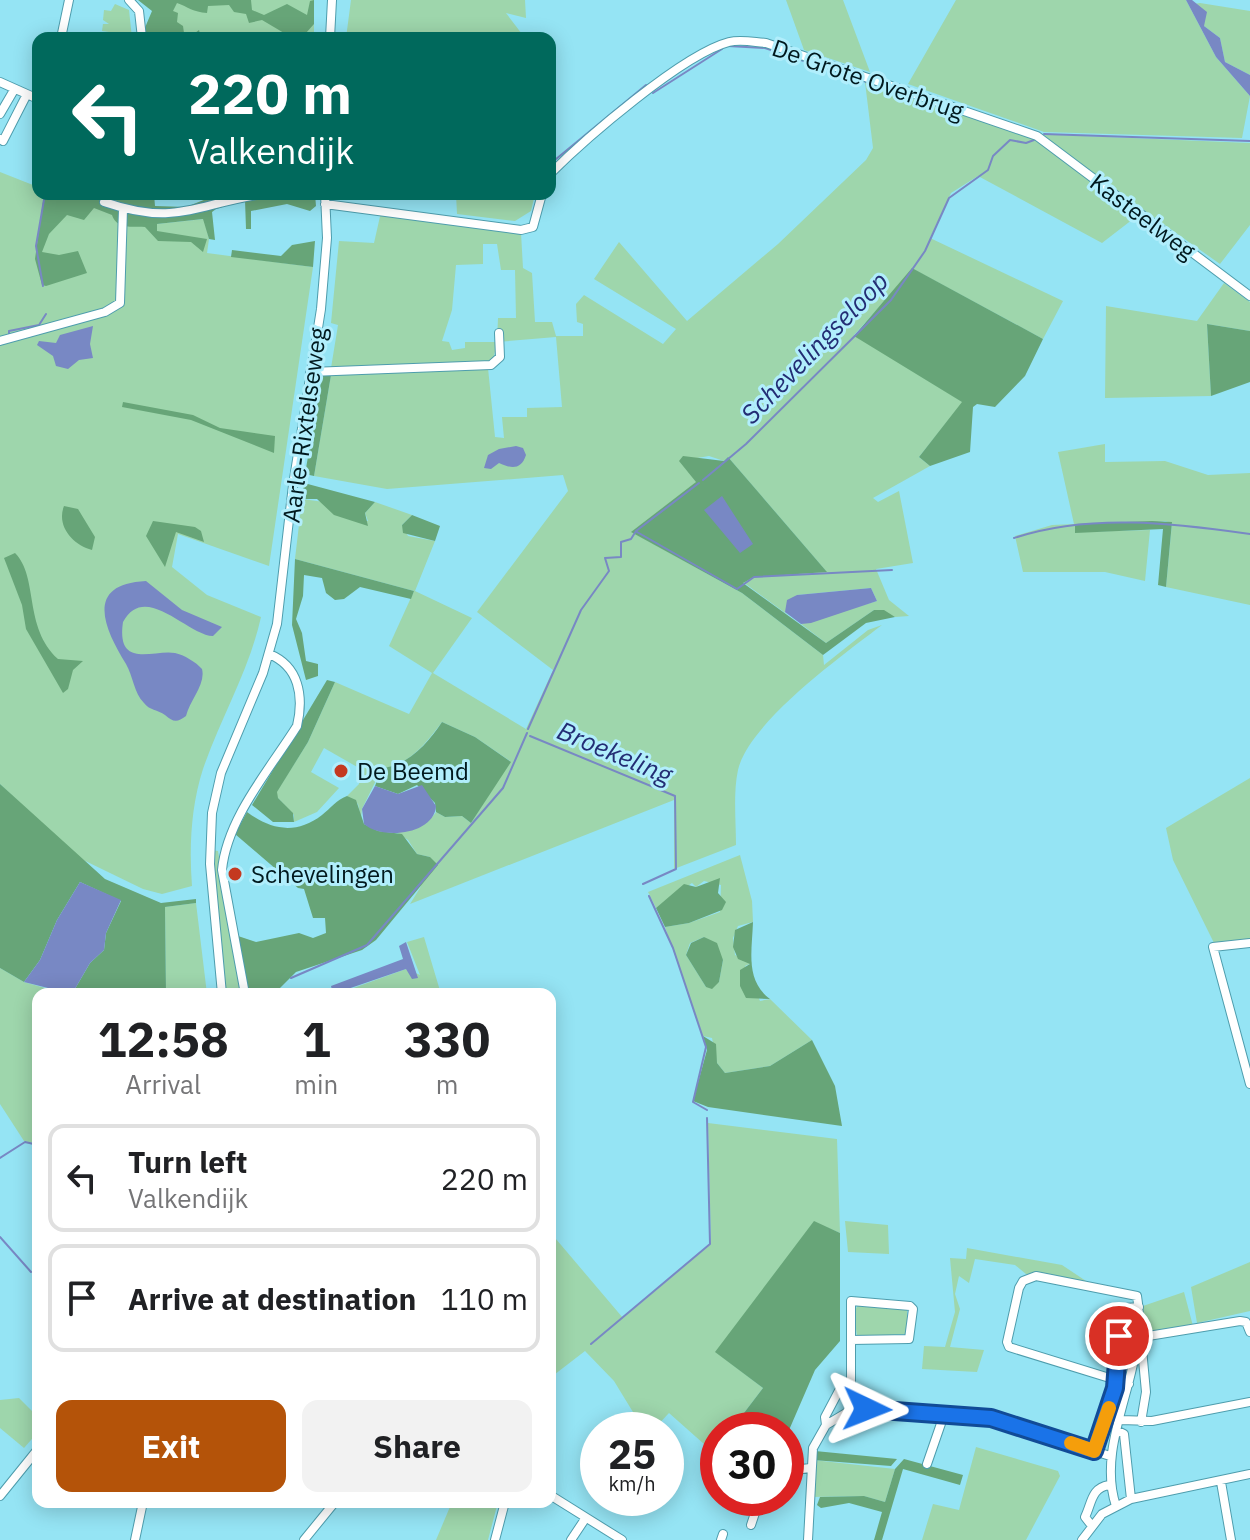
<!DOCTYPE html>
<style>
body{margin:0;font-family:"IBM Plex Sans",sans-serif;background:#f2f2f2;color:#202124;height:100vh;display:flex;flex-direction:column;font-size:30px;white-space:nowrap}
*{box-sizing:border-box;margin:0}
p{font-size:26px;color:#757577}
.icon{flex:none;width:44px;height:44px;fill:none;stroke:currentColor;stroke-width:2;stroke-linecap:round;stroke-linejoin:round}
.map{position:relative;flex:1;overflow:hidden}
.side{position:absolute;left:32px;top:988px;width:524px;height:520px;display:flex;flex-direction:column;background:#fff;border-radius:16px;box-shadow:0 4px 20px #0003}
.side>*{flex:none}
.top-card{position:absolute;left:32px;top:32px;width:524px;height:168px;border-radius:16px;box-shadow:0 4px 20px #0003;background:#00695c;color:#fff;overflow:hidden}
.speed{position:absolute;left:580px;top:1412px;display:flex;gap:16px;font-size:40px;font-weight:700;text-align:center}
.speed>*{display:grid;place-content:center;width:104px;height:104px;border-radius:50%;background:#fff;box-shadow:0 4px 20px #0003;line-height:1}
.speed small{font-size:20px;font-weight:400}
.speed .limit{border:12px solid #d22;background:#fff;color:#111}
.pin{position:absolute;display:grid;place-items:center;width:68px;height:68px;color:#fff;margin:-34px;border:4px solid #fff;border-radius:50%;box-shadow:0 2px 8px #0007}
.me{position:absolute;width:88px;margin:-44px;rotate:92deg;stroke-linejoin:round;filter:drop-shadow(0 0 6px #0008)}
.turn{display:flex;align-items:center;gap:28px;height:168px;padding:0 24px;font-size:36px}
.turn .icon{width:104px;height:104px;stroke-width:2.5}
.turn b{display:block;font-size:56px;line-height:68px}
.eta{display:flex;justify-content:space-evenly;align-items:center;height:136px;text-align:center}
.eta b{font-size:48px;font-weight:700;line-height:56px}
.action{display:flex;gap:16px;margin-top:auto;padding:16px 24px}
.action a{flex:1;height:92px;border-radius:16px;background:#b45309;color:#fff;font-size:32px;font-weight:700;line-height:92px;text-align:center}
.action a+a{background:#f2f2f2;color:#202124}
ul{padding:0;list-style:none}
li{display:flex;align-items:center;gap:24px;height:108px;margin:0 16px 12px;padding:0 8px;border:4px solid #e0e0e0;border-radius:16px}
li div{flex:1}
li b{display:block;font-size:30px}
li em{font-style:normal}
.map>svg:first-child{display:block}
.green{fill:#9ed6ac;fill-rule:evenodd}
.forest{fill:#67a578}
.water{fill:#7888c4}
.lines{fill:none;stroke-linecap:round;stroke-linejoin:round}
.stream{stroke:#7888c4;stroke-width:2}
.minor-casing{stroke:#4e9dad;stroke-width:10}
.minor{stroke:#fff;stroke-width:8}
.route-casing{stroke:#114b97;stroke-width:20}
.route{stroke:#1a73e8;stroke-width:14}
.slow{stroke:#f59e0b;stroke-width:14}
.poi-dot{fill:#c43920;stroke:#b1eefc;stroke-width:3}
.labels{text-anchor:middle;dominant-baseline:central;stroke-width:6;stroke-linejoin:round;paint-order:stroke}
.street-label{font-size:24px;fill:#01191e;stroke:#b1eefc}
.poi-label{font-size:24px;fill:#01191e;stroke:#b1eefc;text-anchor:start}
.water-label{font-size:26px;font-style:italic;fill:#232d74;stroke:#b1eefc}
</style>
<div class="map">
<svg width="1250" height="1540" viewBox="0 0 1250 1540">
<rect width="100%" height="100%" fill="#95e4f4"/>
<path class="green" d="M157,0h157v38h-165z
M351,0h174l1,18 -20,-5 19,25h-179z
M786,0h57l27,72 -66,-22z
M956,0h230l30,57 34,39 -8,42 -198,-6 -136,-48z
M1200,3l50,8v64l-25,-13 -5,-24 -16,-12 -10,-22z
M115,4l14,6 3,28h-27l4,-6 -7,-1 1,-7h6l-6,-4 1,-10 7,1z
M865,82l168,55 104,79 -35,27 -124,-67 -27,17 -21,45 133,63 -20,38 -130,-70 -59,66 109,67 -44,55 11,9 -57,32 5,4 21,-11 14,72 -37,6 13,31 20,16 -14,1 -21,-7 -48,33 -25,-19 76,-23 -6,-13 -74,7 -12,17 3,3 -45,-33 11,-5 72,-6 -98,-114 -4,4 -15,-5 -29,5 17,21 -65,50 110,61 81,62 1,10 44,-35 14,-5c-39,30 -133,97 -144,145 -5,23 -2,51 -2,75l-62,24v-69l-264,104 10,-16 10,-31 -13,-3 -9,-14 -12,-8c14,-1 32,-7 40,-20l9,5 17,-1 9,7 39,-62 -35,-24 -33,-15c-15,20 -33,44 -60,46l-20,41 -1,9 -3,-14 -11,-8 12,-12v-16l-35,-20 -13,24 28,16 -22,24 -23,10v-7l-18,-19 1,-5 31,-49 27,-60 74,32 23,-41 -43,-27 25,-55 -119,-32 7,-60 22,3c11,15 24,18 44,19l-3,-8 10,-11 37,13 -10,10 6,11 27,5 -20,50 57,27 -39,55 93,56 27,-59 -76,-58 91,-121 -5,-16 -176,14 -73,-13 17,-101 157,-7 7,69 9,1 -2,-21h25v-9l35,-1 -6,-70 -59,5 -4,19 -162,7 7,-43 -7,-2 8,-82 35,2 7,-31 140,21 2,35 9,5 3,49h17l4,14h27v-12l-6,-2 -1,-18 8,-9 79,49 13,-15 -82,-50 25,-37 68,79 91,-77 88,-84 7,-12zM483,244h14l4,26h14l1,48h-18l-1,24h-32v6l-13,2 -3,-8 -7,-1 10,-31 4,-45 27,-1z
M1036,134l214,9v82l-30,39z
M0,172l38,15v7h17l102,30 47,-5 5,20 -2,14 106,14 -44,299 -91,-32 -6,33 35,28 54,22c-12,54 -40,100 -58,152 -12,37 -14,78 -11,117l-30,8 -19,-5 -68,-33 -75,-72z
M456,194h79l-4,17 -16,10 -58,-7z
M1224,283l26,19v29l-43,-7 4,72 -106,2 1,-92 91,15z
M1105,444v18l60,-1 43,14 42,-2v132l-84,-18 6,-64 -7,-2 -89,11 74,-2 -5,51 -40,-9h-82l-8,-36 37,-11 22,-1 -16,-72z
M1250,778v163l-36,2 -41,-83 -7,-32z
M212,850l6,1 22,143h-15z
M740,855l12,46 1,21 -15,4 -5,12 2,17 17,8 -7,3 15,35 10,-2 42,41 -42,26 -45,7 -8,-10 -5,-25 -9,-2 -38,-109 24,-4 31,-11 1,-27 -17,-4 -8,6 -4,-4 -36,25 -8,-16zM704,937l19,23 -4,22 -13,5 -20,-32 4,-12z
M196,903l11,91h-41l-1,-87z
M424,937l17,57h-104l69,-25 14,6 -13,-33z
M0,968l24,14 42,12h-28v150l-14,-3 -24,-37z
M708,1123l129,16 3,94 -26,-11 -98,130 47,36 -32,42h-13v16l-5,6 -44,-39 -15,16 -18,-12 -22,-36 -29,-30 -35,27v-146l73,86 88,-74z
M845,1221l43,4 1,29 -41,-2z
M967,1248l95,17 30,20 -66,-11 -11,-9 -40,-6 -6,24 -10,-7 -4,18 5,15 -10,38 34,3 -7,22 -55,-3 2,-23 21,1 10,-35 -5,-54 16,1z
M1250,1262v49l-53,12 -6,-36z
M1184,1292l9,34 -51,8 -3,-3 1,-24z
M858,1305l49,5v24l-50,3 -3,-25z
M19,1398l19,19v15l-14,16 -24,-20v-28z
M976,1447l82,24 2,5 -34,64h-104l11,-36 26,6z
M813,1460l82,9 -10,33 -21,-6 -53,1z
M452,1502h46l-10,38h-52z"/>
<path class="forest" d="M138,0h113l1,10 12,5 23,-11 20,11 3,-14 4,-1v24l-8,9h-22l-22,-13 -13,3 -3,-9 -12,-2 -5,-7 -21,1 -1,7c-14,-1 -19,-6 -30,-10l-4,8 5,2 -1,9 6,4 1,7 7,3 8,-6 2,8h-54l-3,-8 8,-19z
M44,194h110l1,12 31,1 33,-13h96l1,12 -6,5 -23,-7 -36,7v18h-5l-1,-29 -29,9 -4,3 3,28 -6,-1 -6,-20 -46,5v7l50,8 -4,13 -12,-10 -33,-1 -13,-14c-12,-1 -28,3 -33,-12l-18,-7 -10,12 -17,-5 -18,19 -7,18 17,3 19,-4 9,22 -41,13 -4,-1 -7,-26z
M315,241l-2,26 -82,-10 1,-7 49,6 11,-11z
M912,268l131,71 -18,37 -30,31 -18,-3 -4,3 -3,45 -40,14 -11,-9 43,-55 -108,-66z
M1207,324l43,7v51l-39,14z
M331,375l-17,101 -9,-2 17,-98z
M123,402l70,13 27,13 55,8 -1,17 -83,-33 -69,-13z
M683,456l41,5 4,-4 99,115 -73,5 -11,6 83,60 48,-33h10l11,7 -29,6 -43,32 -81,-62 -111,-61 65,-50 -17,-21z
M304,483l71,19 -10,11 3,13 -34,-11 -17,-16h-15z
M64,506l14,3 17,28 -3,13c-19,-5 -36,-24 -28,-44z
M412,515l28,11 -5,15 -32,-8 -1,-8z
M153,521l42,6 6,4 3,11 -28,-10 -11,35 -19,-31z
M1152,521l20,1 -6,65 -8,-2 5,-56 -88,4v-9z
M15,553c24,24 8,74 43,106l25,2 -10,9 -5,19 -5,4 -37,-64 -4,-24 -18,-47z
M295,559l119,32 -3,8 -51,-12 -16,12 -9,1 -9,-7 -4,-15 -18,-3 -1,21 -7,23 6,14 4,28 12,3v12l-12,4 -14,-55z
M327,680l8,2 -27,60 -31,50 1,6 15,15 1,9h-21l-21,-17z
M442,722l33,15 36,25 -40,61 -9,-7 -17,1 -9,-5 -1,-9 -18,-18 -19,9 -23,-8 7,-18c26,-2 47,-26 60,-46z
M0,784l105,95 56,24 35,-4v4l-31,4 1,87h-94l18,-31 14,-13 2,-17 15,-32 -41,-19 -23,38 -17,40 -16,22 -24,-14z
M347,796l9,4 8,24 14,7 24,3 15,20 13,3 8,8 -62,75 -14,10 -66,22 -22,22h-25l-11,-58 18,6 43,-9 14,5 13,-5 -1,-15h-12l-9,-29 -6,-1 -63,-54 12,-22c24,18 49,23 75,3 9,-7 14,-15 25,-19z
M720,878l-2,15 8,9 -4,8 -33,13 -24,4 -9,-19 28,-24 12,3z
M753,922c-1,30 -8,58 17,77l-24,-1 -6,-12v-16l10,-6 -12,-5 -5,-12 2,-17z
M704,937l13,6 6,17 -4,22 -7,7 -6,-2 -20,-32 5,-12z
M703,1036l13,8 1,19 8,10 45,-7 42,-26 23,46 7,40 -134,-19 -15,-6 14,-51z
M814,1221l26,12v108l-25,29 -29,67v-7h-55l32,-42 -48,-36z
M815,1451l82,8 -6,7 -78,-6z
M904,1459l59,16 -3,10 -57,-16 -21,71h-8l8,-28 -33,-9 -28,5 -4,-3 3,-8 44,-1 21,6 10,-33z"/>
<path class="water" d="M1186,0h6l15,12 -3,14 16,12 5,24 25,13v21l-34,-39z
M93,326l-3,18 3,14 -14,2 -11,9 -12,-3 -3,-10 -16,-11 2,-4 17,2 4,-8z
M516,446l7,2 3,7c-5,16 -16,13 -27,8l-8,6 -7,-1 4,-13 11,-6z
M722,496l31,48 -13,9 -36,-43z
M146,581l36,29 40,17 -9,9c-26,-1 -68,-55 -90,-14 -7,48 31,27 52,31 9,2 21,9 27,16 4,15 -12,31 -16,47 -9,7 -13,6 -21,-1 -7,-5 -16,-5 -21,-12 -10,-10 -11,-27 -18,-39 -22,-36 -42,-80 20,-83z
M871,588l6,13 -66,22 -10,1 -16,-12 2,-12 10,-5z
M422,785l14,21c-2,29 -54,34 -72,18l-2,-15 13,-23 23,8z
M80,882l41,18 -15,33 -2,17 -14,13 -18,31 -48,-12 16,-22 17,-40z
M406,942l12,36 -6,1 -6,-10 -73,25 -2,-8 72,-27 -4,-13z"/>
<g class="lines">
<path class="stream" d="M728,46l37,2 194,65
M653,93l69,-44
M1044,134l206,7
M550,164l96,-79
M92,194l14,4
M43,286l-7,-40 9,-52
M9,334v-3l30,-6 7,-11
M703,480l43,-36 145,-144 34,-49 24,-53 39,-28 5,-14 17,-16 16,3 8,-3
M637,532l100,57 17,-12 138,-7
M1014,538c75,-25 159,-15 236,-4
M528,729l53,-119 28,-39 -4,-13 16,-1v-15l10,-3 5,-8 63,-48
M530,736l145,60 1,73 -33,15
M649,896l24,52 33,99 -13,55 14,8
M291,978l76,-33 136,-157 24,-55
M274,994l6,-5
M0,1158l25,-16 13,3
M0,1237l31,35
M591,1344l119,-100 -3,-126"/>
<defs>
<path id="minor" d="M129,0l10,11 3,27
M61,38l8,-38
M330,38l2,-38
M0,82l38,17
M0,114l14,-24
M0,139l3,2 23,-45
M550,174c35,-35 133,-120 179,-132 12,-3 24,0 37,1l271,93 213,160
M104,202c73,25 91,2 159,-8
M325,204l196,26 12,-3 9,-33
M0,341l105,-29 15,-9 3,-94
M310,372l181,-7 9,-8 -1,-24
M1250,943l-37,4 37,137
M222,994l-12,-130 2,-51 9,-40 42,-100 14,-49 16,-139 28,-176 6,-71 -2,-44
M245,994l-23,-124c5,-52 48,-101 75,-144 7,-30 2,-60 -28,-72
M1136,1338l104,-17 6,1 4,10
M1135,1348l7,1 4,43 -5,30
M851,1410v-109l59,5 3,3 -4,30 -58,1
M1121,1420l31,1 98,-19
M826,1425l-1,-8 18,-34 8,-2
M1118,1431l6,3 7,65
M1094,1451l21,-63v-37l10,-43 14,-1
M927,1464l18,-52
M786,1471l24,-3
M1221,1482l10,58
M550,1495l72,45
M0,1496l38,-47
M1116,1506c-22,-67 34,-139 21,-210l-101,-20 -13,5 -4,7 -12,54 2,5 120,37
M751,1525l9,-27
M1092,1526l-7,-9c7,-14 6,-29 24,-32
M135,1540l8,-38
M304,1540l31,-38
M495,1540l10,-38
M571,1540l14,-21
M721,1540l2,-6
M808,1540l5,-92 13,-23 25,-15 94,2 46,6 119,38
M1082,1540l20,-26 29,-15 119,-25"/>
</defs>
<use href="#minor" class="minor-casing"/>
<use href="#minor" class="minor"/>
</g>
<g class="lines">
<defs>
<path id="route" d="M867,1409l124,9 103,33 21,-63 4,-52"/>
</defs>
<use href="#route" class="route-casing"/>
<use href="#route" class="route"/>
<path class="slow" d="M1071,1443l23,8 15,-43"/>
</g>
<g class="poi-dot">
<circle cx="341" cy="771" r="8"/>
<circle cx="235" cy="874" r="8"/>
</g>
<g class="labels">
<g class="street-label">
<text transform="translate(868 79) rotate(19)">De Grote Overbrug</text>
<text transform="translate(1143 216) rotate(37)">Kasteelweg</text>
<text transform="translate(304 425) rotate(-82)">Aarle-Rixtelseweg</text>
</g>
<g class="poi-label">
<text x="357" y="771">De Beemd</text>
<text x="251" y="874">Schevelingen</text>
</g>
<g class="water-label">
<text transform="translate(814 347) rotate(-46)">Schevelingseloop</text>
<text transform="translate(615 752) rotate(23)">Broekeling</text>
</g>
</g>
</svg>
<div class="speed"><div>25<small>km/h</small></div><div class="limit">30</div></div>
<div class="pin" style="left:1119px;top:1336px;background:#d93025"><svg class="icon" aria-label="arrive" viewBox="0 0 24 24"><path d="M6 21V4h12l-3 4 3 4H6"/></svg></div>
<svg class="me" style="left:867px;top:1409px" viewBox="-20 -20 40 40"><path d="M0-17L14 15 0 8-14 15z" fill="#1a73e8" stroke="#fff" stroke-width="4"/></svg>
<div class="top-card">
<div class="turn"><svg class="icon" aria-label="left" viewBox="0 0 24 24"><path d="M17 20v-9H6M10 6l-5 5 5 5"/></svg><div><b>220 m</b>Valkendijk</div></div>
</div>
<section class="side">
<div class="eta">
<div><b>12:58</b><p>Arrival</p></div>
<div><b>1</b><p>min</p></div>
<div><b>330</b><p>m</p></div>
</div>
<ul>
<li><svg class="icon" aria-label="left" viewBox="0 0 24 24"><path d="M17 20v-9H6M10 6l-5 5 5 5"/></svg><div><b>Turn left</b><p>Valkendijk</p></div><em>220 m</em></li>
<li><svg class="icon" aria-label="arrive" viewBox="0 0 24 24"><path d="M6 21V4h12l-3 4 3 4H6"/></svg><div><b>Arrive at destination</b></div><em>110 m</em></li>
</ul>
<div class="action"><a>Exit</a><a>Share</a></div>
</section>
</div>
